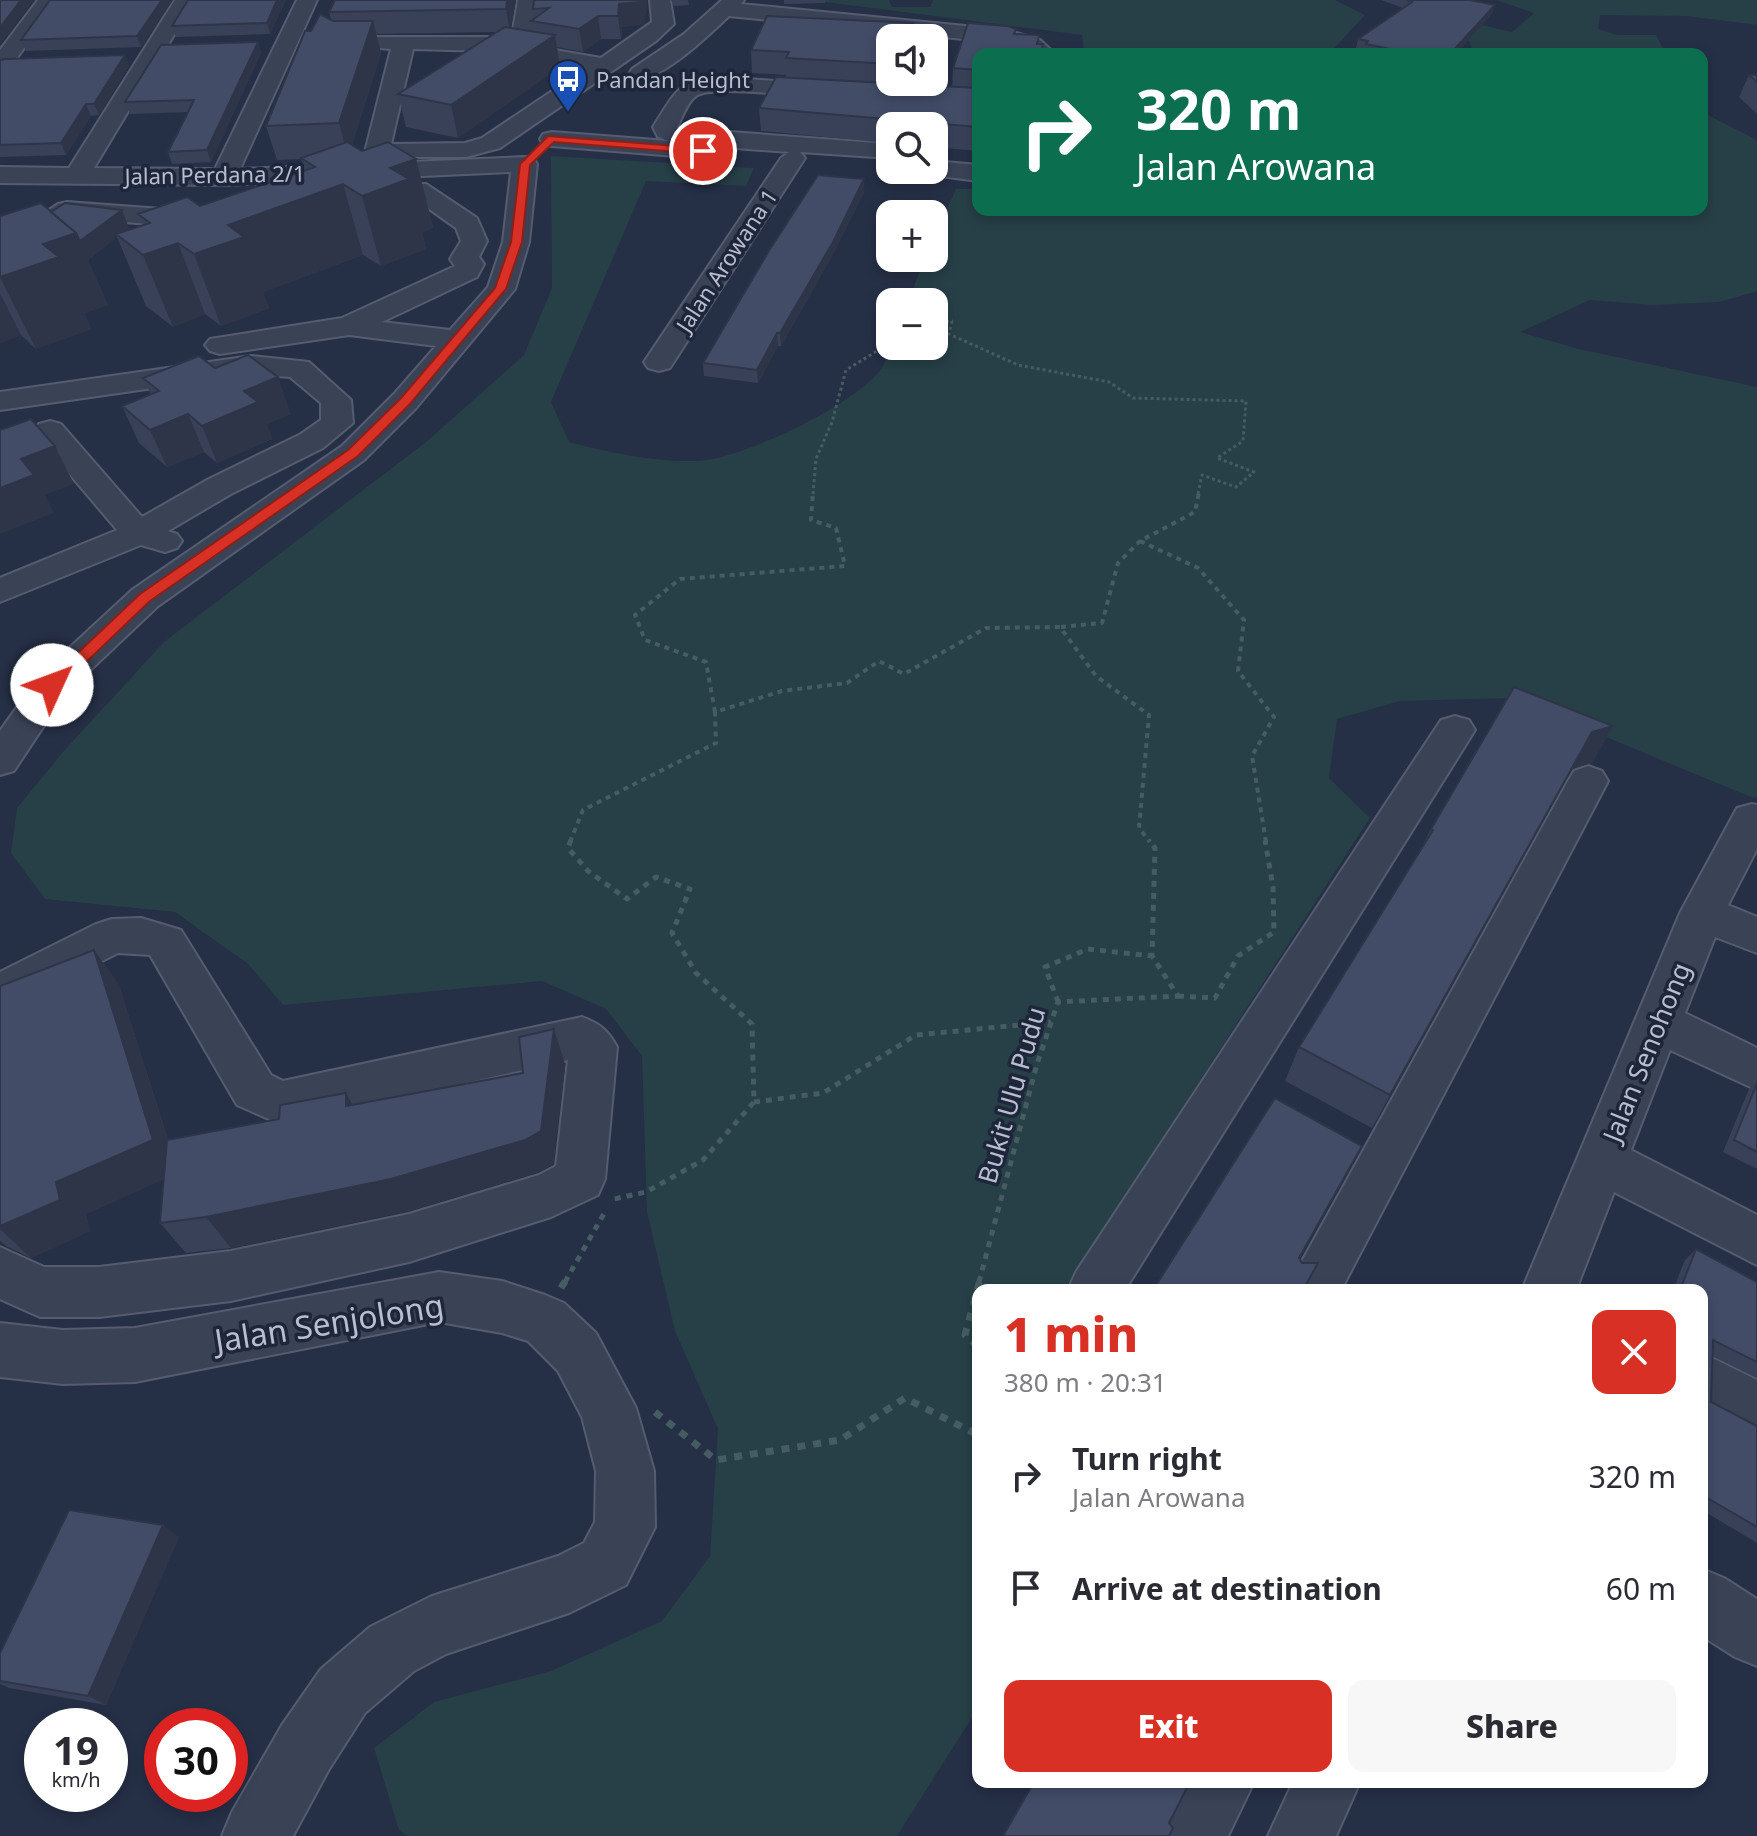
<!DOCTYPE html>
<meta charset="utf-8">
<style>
body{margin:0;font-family:"Noto Sans",sans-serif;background:#f7f7f7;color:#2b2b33;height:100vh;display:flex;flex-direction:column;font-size:30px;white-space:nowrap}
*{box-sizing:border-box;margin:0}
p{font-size:26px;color:#7c7c81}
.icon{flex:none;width:44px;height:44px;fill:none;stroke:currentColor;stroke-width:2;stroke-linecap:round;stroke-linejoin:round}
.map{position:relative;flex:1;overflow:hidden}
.details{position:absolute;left:972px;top:1284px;width:736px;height:504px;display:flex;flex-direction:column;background:#fff;border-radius:16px;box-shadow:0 4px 12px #0003}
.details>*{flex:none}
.guide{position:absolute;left:972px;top:48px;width:736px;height:168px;border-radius:16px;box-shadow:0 4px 12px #0003;background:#0b6e4f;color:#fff;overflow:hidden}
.controls{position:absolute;left:876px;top:24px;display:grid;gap:16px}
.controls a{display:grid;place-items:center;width:72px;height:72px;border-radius:16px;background:#fff;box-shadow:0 4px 12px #0003;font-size:40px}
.speed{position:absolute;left:24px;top:1708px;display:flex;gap:16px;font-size:40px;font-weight:700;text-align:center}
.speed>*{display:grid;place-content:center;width:104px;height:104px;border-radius:50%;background:#fff;box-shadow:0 4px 12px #0003;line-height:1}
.speed small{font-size:20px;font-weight:400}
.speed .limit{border:12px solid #d22;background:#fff;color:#111}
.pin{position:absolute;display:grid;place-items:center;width:68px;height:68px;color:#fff;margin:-34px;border:4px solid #fff;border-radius:50%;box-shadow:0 2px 8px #0007}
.me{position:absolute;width:88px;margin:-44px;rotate:47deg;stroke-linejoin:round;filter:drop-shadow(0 0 6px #0008)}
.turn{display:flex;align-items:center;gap:28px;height:168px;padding:0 32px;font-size:36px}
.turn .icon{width:104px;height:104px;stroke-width:2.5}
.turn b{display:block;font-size:56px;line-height:68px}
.round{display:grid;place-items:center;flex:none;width:84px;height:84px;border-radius:16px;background:#f7f7f7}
.head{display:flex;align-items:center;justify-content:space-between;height:136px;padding:0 32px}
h1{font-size:48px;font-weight:800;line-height:60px;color:#d93025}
.cta{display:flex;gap:16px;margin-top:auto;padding:16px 32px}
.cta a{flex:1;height:92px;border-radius:16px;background:#d93025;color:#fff;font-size:32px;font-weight:800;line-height:92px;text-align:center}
.cta a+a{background:#f7f7f7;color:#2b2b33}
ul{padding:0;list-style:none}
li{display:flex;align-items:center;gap:24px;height:112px;padding:0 32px}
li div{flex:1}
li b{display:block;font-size:30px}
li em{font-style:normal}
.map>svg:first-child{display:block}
.green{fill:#273f47}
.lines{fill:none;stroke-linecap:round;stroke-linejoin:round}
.minor-casing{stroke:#565c70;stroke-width:4}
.path-far3{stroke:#465c63;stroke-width:3;stroke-dasharray:3 3;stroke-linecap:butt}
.path-far2{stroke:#465c63;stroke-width:4;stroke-dasharray:5 5;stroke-linecap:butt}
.path-far1{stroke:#465c63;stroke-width:5;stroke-dasharray:6 6;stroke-linecap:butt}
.path{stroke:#465c63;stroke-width:7;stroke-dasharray:8 8;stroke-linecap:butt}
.minor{fill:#3a4256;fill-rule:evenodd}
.wall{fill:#394159}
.shaded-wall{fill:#2e3548}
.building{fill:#424c67;stroke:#2e3548;stroke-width:2}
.route{fill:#d93025;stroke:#8d1f18;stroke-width:2}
.labels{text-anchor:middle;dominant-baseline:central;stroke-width:7;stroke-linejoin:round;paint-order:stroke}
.far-poi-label{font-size:22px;fill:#b8becf;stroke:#1e263b;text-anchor:start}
.far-street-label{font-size:22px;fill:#b8becf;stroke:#1e263b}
.street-label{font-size:26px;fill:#b8becf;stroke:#1e263b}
.near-street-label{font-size:32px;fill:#b8becf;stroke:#1e263b}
</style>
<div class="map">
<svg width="1757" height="1836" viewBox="0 0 1757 1836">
<rect width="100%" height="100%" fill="#252f46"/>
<path class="green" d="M810,0h79l3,7h38l3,-7h402l30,15 -36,39h-245l-2,-19z
M1496,0h261v25l-72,-9 -85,-1 -2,14 20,6h38l10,19h-192l-7,-18 7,-13 38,9 22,-19z
M1702,112l55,28v151l-37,11 -68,3 -62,-5 -70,32 59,17 178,38v410l-4,1 -241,-100 -112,3 -63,18 -8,59 41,40 -306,472h-86v418l-81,128h-490l-8,-6 -25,-82 60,-46 117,-31 111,-50 48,-65 8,-127 -43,-98 -28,-119 -5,-156 -36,-47 -64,-28 -259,24 -35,-41 -73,-52 -130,-13 -34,-46 6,-45 45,-55 102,-111 262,-200 98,-87 28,-67 -1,-132 203,12 -8,18 -100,-5 -95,221 18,40c42,11 84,20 128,19 43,-1 160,-57 184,-92 5,-6 7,-16 10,-23h43v-44h-26l17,-44h9v-21l22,-48h22v21h724z"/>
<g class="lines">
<defs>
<path id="minor" d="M38,0h21l-51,70 -8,2v-22z
M175,0h20l-101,168 121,1 82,-169h20l-77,169 285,-12 9,2 3,5 -8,78 -14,47 -99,119 -52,52 -206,146 -93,88 -51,77 -14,4v-44l39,-55 93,-86 210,-144 52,-52 42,-48 -87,-11 -129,19 -10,-3 -5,-6 5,-6 132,-21 113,-52 -5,-7 11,-18 -5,-13 -48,-34 -4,-5 4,-5h18l51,34 10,23 -8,16 5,7 -7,13 -95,45 68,8 38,-43 15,-45 8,-70 -287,13 -224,-2v-16l69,1z
M518,0h20l-6,46 69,12 51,-36 -2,-22h20l4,24 -18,17 -156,107 -34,9h-98l-3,-5 26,-103 -25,-2 -3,-5 3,-5h121l24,5zM413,49l74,2 98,18 -103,69 -17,5 -74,1z
M722,0h22l-3,4 265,26 34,10 15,14h-25l-26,-11 -275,-27c-19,18 -71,69 -97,63l-3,-5 3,-5 52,-35z
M850,75l40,1v6h44v-5l4,5 -3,5 -18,4 -75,-4 -3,-5 3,-5z
M735,78l93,7 8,2 4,5 -4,5 -8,2c-24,-2 -115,-15 -132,-3 -9,6 -14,22 -19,32l213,16v14l-90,-6 5,6 -135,210 -11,3 -11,-3 -4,-6 137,-204 8,-6 -80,-6 3,5 -3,5 -9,2 -148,-12 -9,-2 -3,-5 3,-5 9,-2 116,9 -10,-4 -5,-10c28,-44 27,-49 82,-49z
M934,161l44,4v16l-53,-7 -3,-4h12z
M67,202l108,8 9,2 4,6 -4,6 -9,2 -103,-8 -62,43 -10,2v-20l58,-39z
M251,356l58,6 42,38 2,23 -30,25 -92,46 -63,37 9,3 5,7 -5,7 -12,4 -24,-7 -141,57v-24l117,-48 -78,-92 -5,-7 5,-7 11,-3 11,3 81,93 65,-37 94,-46 20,-14v-17l-31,-26 -39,-3 -251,36v-18z
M1455,716l14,4 6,10 -350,560h-57l8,-18 365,-552z
M1588,766l14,5 6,10 -267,509h-55l282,-509 6,-10z
M1752,804l5,1v44l-29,56 29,12v36l-42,-16 -30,76 72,35v42l-87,-40 -39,100 126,65v50l-143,-73 -38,98h-54l158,-377 57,-105z
M141,918l40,12 90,145 12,6 299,-64c18,7 26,13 35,30l-12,132 -7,16 -47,22 -142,45 -178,39 -132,16h-59l-40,-18v-52l44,20h55l132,-16 178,-37 130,-39 17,-9 12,-106 -288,64 -43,-19 -87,-150 -32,-2 -118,59v-40l96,-48 16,-5z
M439,1272l63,9 43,14 19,8 32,30 40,75 18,63 1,56 -29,58 -57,28 -123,41 -32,17 -49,42 -37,58 -35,65h-71l10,-24 50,-87 39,-56 49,-42 62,-31 126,-40 26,-13 11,-21 1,-51 -14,-54 -24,-46 -30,-30 -26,-8 -63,-11 -304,60 -72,2 -63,-7v-54l63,7 72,-2z
M1702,1353l55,27v59l-55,-28z
M1702,1569l22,9 33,21v67l-22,-9 -33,-21z
M1185,1782h69l-26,54h-70z
M1293,1782h67l-24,54h-68z"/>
</defs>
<use href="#minor" class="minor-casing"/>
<path class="path-far3" d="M934,322l18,-1 -3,13 69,31 91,17 24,16 113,3 -3,40 -26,17 37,14 -18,15 -34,-12 -4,19
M813,494l3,-35 16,-37 14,-52 44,-27"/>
<path class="path-far2" d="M1140,541l58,27 46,52 -6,51 36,46 -22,39 14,86
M1061,627l41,-4 16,-60 22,-22 55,-29 4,-20
M715,712l-9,-50 -61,-22 -10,-25 45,-36 165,-13 -9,-38 -25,-8 2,-28
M570,842l13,-32 133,-67 -1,-31 67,-21 65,-8 32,-22 25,13 82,-46 74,-1 36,49 53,39 -10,113 11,14"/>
<path class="path-far1" d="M571,840l-3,8 20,23 39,28 29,-22 34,12 -18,44 24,40 56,51 2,78 -51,58 -57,32 -32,7
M1178,996l37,2 23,-42 36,-24 -1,-45 -8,-47
M1058,1002l-13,-35 43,-18 64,7
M754,1102l69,-9 93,-58 135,-13
M565,1282l41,-72
M979,1282l58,-218 21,-62 120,-6 -26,-40 3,-108 -6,-8"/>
<path class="path" d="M561,1288l5,-8
M978,1346l-13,-11 15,-55
M655,1412l61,48 124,-20 65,-42 67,34 6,-14"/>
<use href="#minor" class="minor"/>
</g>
<path class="wall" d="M173,0l-32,47 -115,4 -5,-11z
M286,0l-16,34 -94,3 -4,-11z
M335,0h181l-6,28 23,4 -2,-11 4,-3 -2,-9 1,-9h113l-3,24 -22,3 -1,12h-20l-18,13 -26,-5 3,20 -102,71 -52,-11 -8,-33 98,-62 -120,2 5,19 -29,92 10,6 54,8 17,69 -11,4 4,17 -45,17 -18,-11 -100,37 6,16 -48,18 -16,-12 -32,13 -27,-21 -29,-69 -29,23 20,45 -24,8 7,16 -55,20 -15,-14 -21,8v-127l51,-4 78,16 -4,3 18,-6 -5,-11 62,-8 105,-35 -4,-12 -24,1 -11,-34 45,-95 20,-11 -2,-8z
M671,0h17l1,5 -15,1z
M784,0h42l-1,3 -41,1z
M1381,0h95l-1,1 20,4 -3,9 -36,40 -92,-1v-3l-8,-1 2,-10 45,-31z
M1016,29l-1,5 24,1v9l-61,10v97l-44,-4v-21h-44v17l-129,-12 -2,-23 27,-30v-3l-34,-2 -1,-23 139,-12v44h12l-1,2 51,3 1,-19z
M258,42l3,11 -50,109 -39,2 -4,-12 20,-40 -58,2 -5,-12z
M125,55l4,11 -30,49 -8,1 -25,39 -66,2v-97z
M1749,75h8v39l-18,-17z
M864,179v13l-31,62 -52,92h-3l-20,37 -54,-7 -1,-13z
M215,368l76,46 -24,10 5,15 -55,24 -13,-11 -37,15 -28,-24 -17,-37 29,-12 -8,-16z
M1613,726l-21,37 -21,6 -199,359 -87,-47 14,-34 123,-200 9,-18z
M94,950l25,35 49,155 111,-21 67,-26 6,12 171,-32 42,-9 -12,100 -15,8 -130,39 -177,37 -45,5 -26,-30 4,-44 -78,35 4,17 -59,27 -25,-12 -6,-5v-255z
M1757,1080v89l-34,-17 26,-63z
M1696,1249l61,33v96l-45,-22 -1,46 46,24v117l-55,-33v-220h-29l12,-30z
M179,1537l-73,168 -97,-17 -9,-4v-31z"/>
<path class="shaded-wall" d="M21,0h13l-34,45v-17z
M162,0h11l-32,47 -4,-11z
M277,0h9l-16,34 -3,-11z
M507,0h9l-6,32 -4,-23z
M641,0h6l-3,24 -22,3 -1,12 -3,-23 1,-12z
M1495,5l-3,9 -36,40h-6z
M598,16l3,23 -18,13 -4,-23z
M373,21l8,32 -33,104 -9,-34z
M913,23v15h-5z
M555,35l5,32 -102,71 -7,-33z
M258,42l3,11 -50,109 -4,-12z
M125,55l4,11 -30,49 -5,-11z
M86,104l5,12 -25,39 -5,-12z
M416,159l17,69 -11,4 4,17 -45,17 -19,-70 28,-28z
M864,179v13l-31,62 -52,92 -1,-13z
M343,184l20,71 -100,37 6,16 -48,18 -27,-72 34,-29z
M122,210l7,18 -10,8 -3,-2 1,3 -29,23 20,45 -24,8 7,16 -55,20 -36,-72 43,-33z
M178,243l27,71 -32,13 -30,-72z
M0,293l21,42 -21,8z
M777,333l1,13 -20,37 -1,-13z
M278,377l13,37 -24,10 5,15 -55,24 -15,-37 42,-35z
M188,414l16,38 -37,15 -17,-37z
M55,446l19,38 -29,11 9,18 -54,21v-46l21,-29z
M1613,726l-21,37 -21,6 -199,359 220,-396z
M94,950l25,35 59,188 -92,41 4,17 -59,27 -31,-29v-3l56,-44z
M554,1029l11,35 -12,100 -15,8 -130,39 -177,37 -25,-31 319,-77z
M346,1093l18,33 -18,-20z
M163,1525l16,12 -73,168 -18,-9z"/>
<path class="building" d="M0,0h21l-21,28z
M50,0h112l-25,36 -116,4z
M188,0h89l-10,23 -95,3z
M335,0h172l-1,9 -177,3z
M534,0h107v2l-22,2 -1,12h-20l-19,13 -48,-8 18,-13 -16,1z
M1407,0h63l25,5 -45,49h-36l-48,-10 2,-3 -10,-2 54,-37z
M320,14l13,7h40l-34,102 -73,3 39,-95h6z
M767,16l146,7 -5,15h-18v26l-104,-6 3,-6 -38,-2z
M968,23l40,3 8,3 -2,5 25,1 -2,9h6l-2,10h-63v16l-25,-2z
M505,27l50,8 -104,70 -53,-11z
M258,42l-51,108 -39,2 26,-52 -69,2 36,-57z
M125,55l-31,49h-8l-25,39 -61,2v-85l6,-1z
M1749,75h8v7z
M776,77l202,11v39l-219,-19z
M347,142l15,9 26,-9 28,17 -26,9 19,11 -47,17 -19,-12 -115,41 16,12 -50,17 -16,-11 -35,12 -27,-21 34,-11 -12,-9 49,-17 13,9 115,-39 -14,-9z
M818,175l46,4 -31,63 -53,91h-3l-20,37 -54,-7 67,-114z
M41,203l35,30 -33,11 16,13 -59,20v-61z
M65,203l57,7 -42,31 -4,-8 -25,-21z
M248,355l30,22 -34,14 14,11 -56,24 -14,-12 -38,16 -28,-24 37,-15 -16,-13 56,-22 16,12z
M31,419l24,27 -34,13 13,16 -34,13v-58z
M1514,687l99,39 -21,6 -202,363 -91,-48 134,-217 -2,-1z
M94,950l59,190 -97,42 4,18 -60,26v-240z
M554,1029l-13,102 -16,9 -134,39 -185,38 -46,6 7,-83 112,-21 1,-14 66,-12v13l177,-33 -4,-36z
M1757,1083v69l-23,-12z
M1275,1098l87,48 -63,112 3,5h16l-15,27h-150z
M1696,1249l61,33v80l-44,-22 -2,62 46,24v101l-55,-32v-205h-22z
M69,1510l94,15 -75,171 -88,-15v-28z
M1034,1782h156l-21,41 4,5 -4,8h-166z"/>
<path class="route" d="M548,136l155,12 5,3 -5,3 -149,-12 -24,23 -8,77 -16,47 -96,115 -52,52 -208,145 -92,88h-11v-7l93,-88 208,-144 53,-52 94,-110 16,-46 9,-78z"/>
<defs>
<symbol id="bus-pin" viewBox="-11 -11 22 30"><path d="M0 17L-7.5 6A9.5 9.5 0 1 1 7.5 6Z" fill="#1a4fb4" stroke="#1e263b"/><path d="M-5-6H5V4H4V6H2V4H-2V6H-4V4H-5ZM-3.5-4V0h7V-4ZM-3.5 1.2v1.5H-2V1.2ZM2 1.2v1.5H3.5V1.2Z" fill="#fff"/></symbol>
</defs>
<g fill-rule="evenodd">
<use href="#bus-pin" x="546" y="57" width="44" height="60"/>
</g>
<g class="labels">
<g class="far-poi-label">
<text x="596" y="79">Pandan Height</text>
</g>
<g class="far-street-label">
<text transform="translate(215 174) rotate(-1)">Jalan Perdana 2/1</text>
<text transform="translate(726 260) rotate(-57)">Jalan Arowana 1</text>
</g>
<g class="street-label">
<text transform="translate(1646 1052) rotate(-68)">Jalan Senohong</text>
<text transform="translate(1011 1095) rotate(-74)">Bukit Ulu Pudu</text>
</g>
<g class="near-street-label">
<text transform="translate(329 1322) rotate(-9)">Jalan Senjolong</text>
</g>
</g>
</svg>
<div class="controls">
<a><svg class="icon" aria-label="sound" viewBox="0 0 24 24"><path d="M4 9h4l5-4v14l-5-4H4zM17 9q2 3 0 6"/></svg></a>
<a><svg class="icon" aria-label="search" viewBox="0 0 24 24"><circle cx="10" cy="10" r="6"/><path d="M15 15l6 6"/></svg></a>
<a>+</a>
<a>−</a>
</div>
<div class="speed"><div>19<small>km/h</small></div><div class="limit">30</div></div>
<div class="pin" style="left:703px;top:151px;background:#d93025"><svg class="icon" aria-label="arrive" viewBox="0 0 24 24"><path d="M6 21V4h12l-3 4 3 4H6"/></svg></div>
<svg class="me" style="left:52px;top:685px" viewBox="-20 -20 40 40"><circle r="19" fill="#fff"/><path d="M0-13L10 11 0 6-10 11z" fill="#d93025"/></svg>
<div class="guide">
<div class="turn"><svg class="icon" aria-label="right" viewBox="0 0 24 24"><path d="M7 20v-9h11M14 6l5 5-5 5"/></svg><div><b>320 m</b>Jalan Arowana</div></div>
</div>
<section class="details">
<div class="head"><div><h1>1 min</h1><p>380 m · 20:31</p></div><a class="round" style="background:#d93025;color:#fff"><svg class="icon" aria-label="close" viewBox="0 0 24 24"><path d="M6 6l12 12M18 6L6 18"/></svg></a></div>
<ul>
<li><svg class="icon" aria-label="right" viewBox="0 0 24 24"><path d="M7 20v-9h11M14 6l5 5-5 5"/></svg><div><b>Turn right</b><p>Jalan Arowana</p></div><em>320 m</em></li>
<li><svg class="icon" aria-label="arrive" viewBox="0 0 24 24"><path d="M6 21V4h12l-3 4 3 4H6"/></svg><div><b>Arrive at destination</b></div><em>60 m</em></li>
</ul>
<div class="cta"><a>Exit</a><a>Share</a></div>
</section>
</div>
